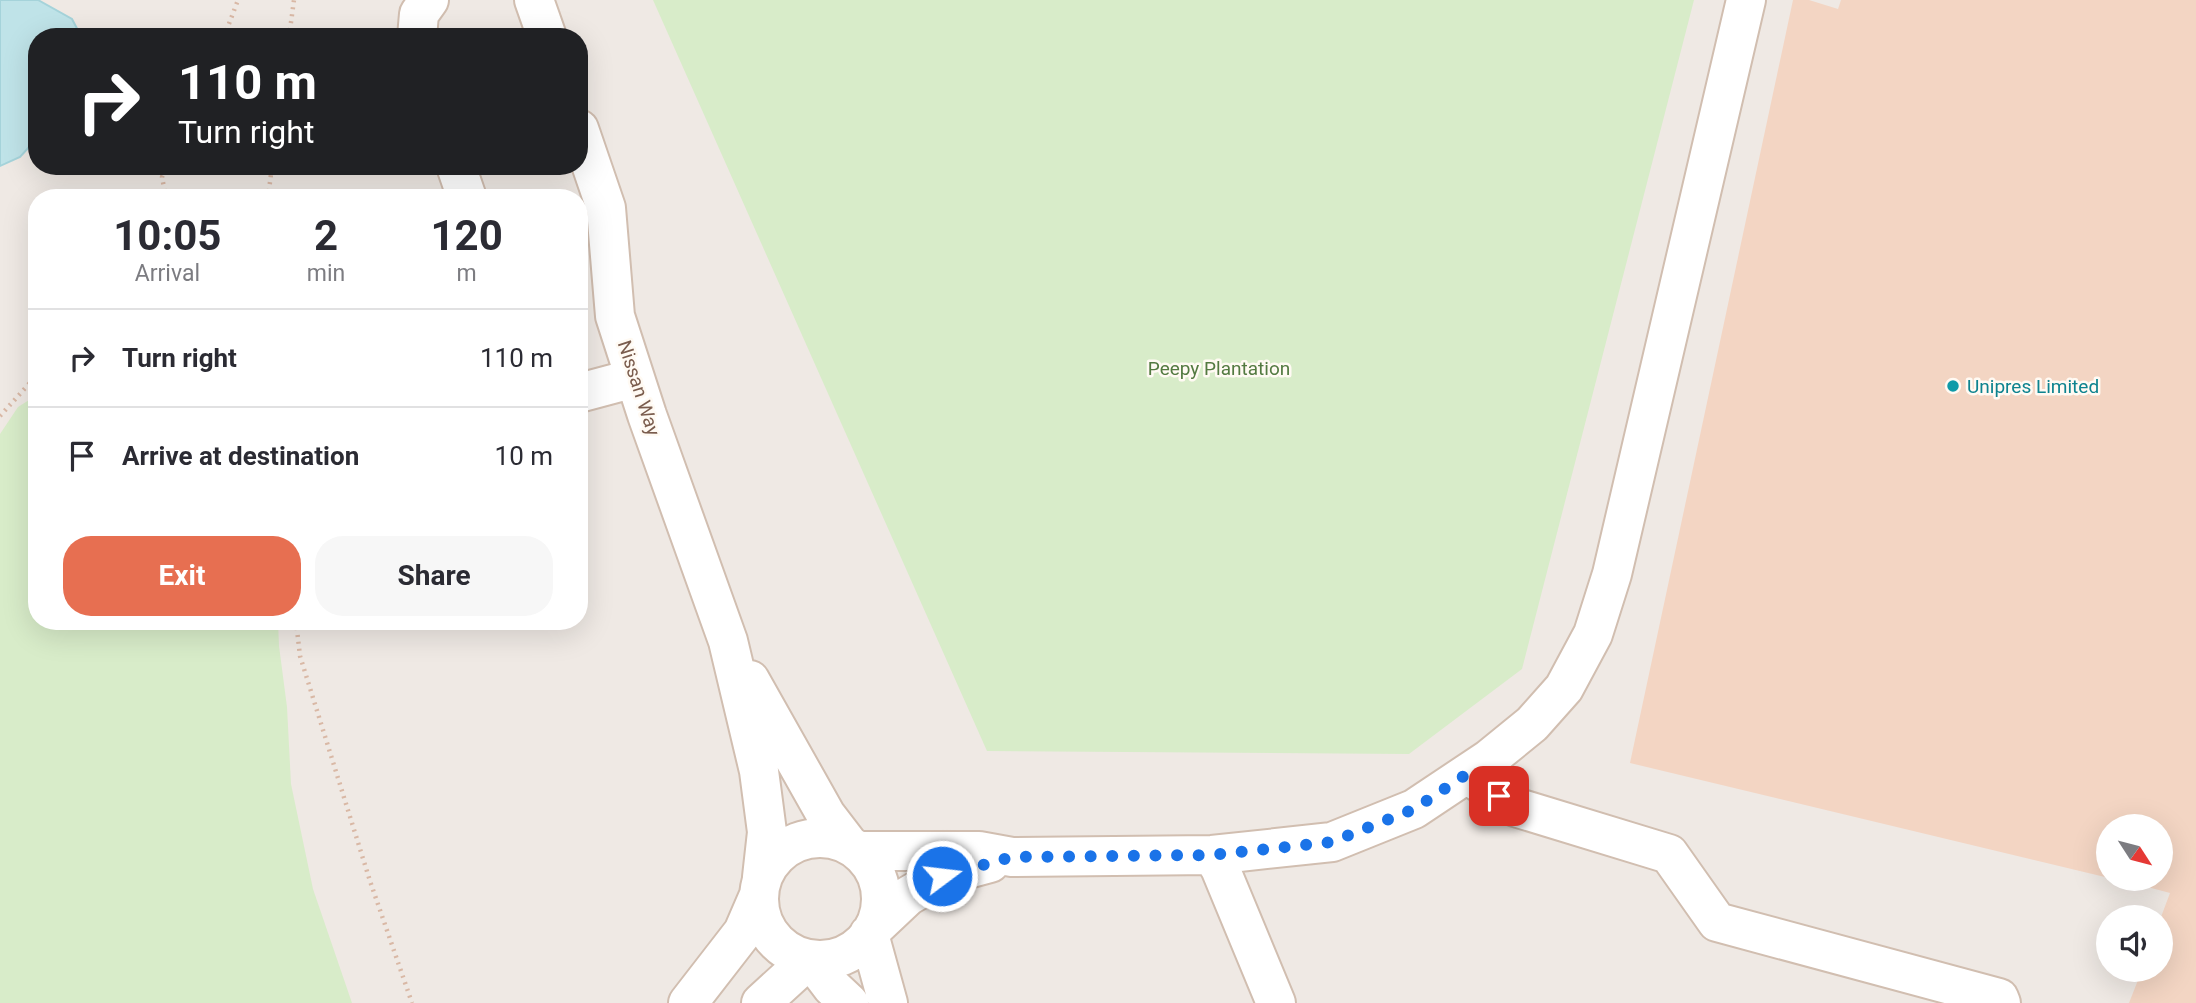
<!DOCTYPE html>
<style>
body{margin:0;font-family:Roboto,sans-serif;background:#f7f7f7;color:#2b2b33;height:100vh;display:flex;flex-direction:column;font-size:26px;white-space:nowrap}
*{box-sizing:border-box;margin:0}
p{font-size:23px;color:#7c7c81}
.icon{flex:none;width:38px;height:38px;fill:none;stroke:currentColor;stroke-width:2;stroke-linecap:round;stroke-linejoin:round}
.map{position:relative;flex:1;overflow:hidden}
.details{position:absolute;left:28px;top:189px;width:560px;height:441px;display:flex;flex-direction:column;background:#fff;border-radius:28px;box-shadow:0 7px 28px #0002}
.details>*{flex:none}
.banner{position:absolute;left:28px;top:28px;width:560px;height:147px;border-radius:28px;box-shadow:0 7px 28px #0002;background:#202124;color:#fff;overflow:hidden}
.needle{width:46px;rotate:126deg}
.fabs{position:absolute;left:2096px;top:814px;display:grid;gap:14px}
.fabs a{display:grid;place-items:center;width:77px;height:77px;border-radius:50%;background:#fff;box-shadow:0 7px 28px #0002;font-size:35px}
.pin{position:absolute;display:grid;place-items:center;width:60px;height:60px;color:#fff;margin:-30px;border-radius:14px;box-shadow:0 4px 10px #0006}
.me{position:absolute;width:77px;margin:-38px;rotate:75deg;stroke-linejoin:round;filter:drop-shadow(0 0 5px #0008)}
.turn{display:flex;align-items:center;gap:24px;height:147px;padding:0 35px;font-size:32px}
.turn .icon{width:91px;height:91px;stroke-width:2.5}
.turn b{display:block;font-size:49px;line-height:60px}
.eta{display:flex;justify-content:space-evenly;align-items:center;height:119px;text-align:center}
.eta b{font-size:42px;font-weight:700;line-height:49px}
.cta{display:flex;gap:14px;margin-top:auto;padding:14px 35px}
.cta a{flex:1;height:80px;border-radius:28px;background:#e76f51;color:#fff;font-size:28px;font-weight:700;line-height:80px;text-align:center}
.cta a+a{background:#f7f7f7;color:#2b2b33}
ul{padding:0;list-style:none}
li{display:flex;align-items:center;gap:21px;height:98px;padding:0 35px;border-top:2px solid #e1e1e2}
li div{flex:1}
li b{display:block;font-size:26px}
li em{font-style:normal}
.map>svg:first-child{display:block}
.industrial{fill:#efe9e4;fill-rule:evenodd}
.green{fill:#d8ecc9}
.water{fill:#bfe3e8;stroke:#a5d3da;stroke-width:2}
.building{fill:#f3d5c3}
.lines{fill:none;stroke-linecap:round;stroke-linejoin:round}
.minor-casing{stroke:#d1beb0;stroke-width:42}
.path{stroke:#d9b8a5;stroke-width:4.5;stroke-dasharray:2 5;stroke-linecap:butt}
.minor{stroke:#fff;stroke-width:38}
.route{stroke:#1a73e8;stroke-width:12;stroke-dasharray:0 21.6}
.culture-dot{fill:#0f9aa8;stroke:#fffaf3;stroke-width:2.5}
.labels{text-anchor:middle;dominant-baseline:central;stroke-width:5;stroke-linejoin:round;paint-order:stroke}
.park-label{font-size:19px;fill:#537a41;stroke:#fffaf3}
.culture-label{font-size:19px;fill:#0d838f;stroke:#fffaf3;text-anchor:start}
.street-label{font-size:19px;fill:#7a5c4d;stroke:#fffaf3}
</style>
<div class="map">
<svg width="2196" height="1003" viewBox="0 0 2196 1003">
<rect width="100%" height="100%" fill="#fdf6ec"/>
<path class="industrial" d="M0,0h2196v1003h-2196zM37,37h542v129h-542zM37,198h542v423h-542zM2109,826h52v52h-52zM2109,917h52v53h-52z"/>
<path class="green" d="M653,0h1041l-172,669 -113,85 -422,-3z
M37,395v226h241l1,25 8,61 4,77 22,105 39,114h-352v-569l18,-27z"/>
<path class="water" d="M0,0h38l34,19 9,17 -44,1v111l-7,-2 -10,11 -20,9z"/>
<path class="building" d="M1793,0h16l29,9 3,-9h355v1003h-67l13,-33h19v-53l9,-24 -56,-15h47v-52h-52v52l-479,-115z"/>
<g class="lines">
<defs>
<path id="minor" d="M534,0l13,37
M417,37l2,-23 10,-14
M579,129l27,79 9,108 32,99 81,226 31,130 8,61 -5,45
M456,166l11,32
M579,393l56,-15
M750,680l76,135 23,30
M1467,774l48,33 154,47 48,68 282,76 2,5
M759 899a61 61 0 1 1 122 0a61 61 0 1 1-122 0Z
M858,851h121l33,6 200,-2 120,-13 82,-33 75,-50 43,-35 32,-36 29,-54 19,-60 134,-574
M1212,855l8,13 56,135
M873,929l35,-33 34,-20 48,-13
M869,934l19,69
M813,962l19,25 17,16
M688,1003l55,-71 16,-37
M761,1003l46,-42"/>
</defs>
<use href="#minor" class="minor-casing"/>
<path class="path" d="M224,37l14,-37
M289,37l5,-37
M166,198l-4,-21 5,-11
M268,198l4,-32
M0,416l37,-41
M296,621l4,35 70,225 42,122"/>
<use href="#minor" class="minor"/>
</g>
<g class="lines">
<path class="route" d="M942,876l70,-19 200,-2 120,-13 82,-33 53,-35 32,22"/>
</g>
<circle class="culture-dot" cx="1953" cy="386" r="7"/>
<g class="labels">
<g class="park-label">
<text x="1219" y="368">Peepy Plantation</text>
</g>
<g class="culture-label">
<text x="1967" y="386">Unipres Limited</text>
</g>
<g class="street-label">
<text transform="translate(639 388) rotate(72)">Nissan Way</text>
</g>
</g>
</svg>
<div class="fabs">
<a><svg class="needle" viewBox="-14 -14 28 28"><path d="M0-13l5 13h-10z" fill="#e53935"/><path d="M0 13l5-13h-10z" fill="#7c7c81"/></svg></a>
<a><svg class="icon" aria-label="sound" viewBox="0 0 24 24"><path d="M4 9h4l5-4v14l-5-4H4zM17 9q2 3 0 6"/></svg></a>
</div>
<div class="pin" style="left:1499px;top:796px;background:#d93025"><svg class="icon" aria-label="arrive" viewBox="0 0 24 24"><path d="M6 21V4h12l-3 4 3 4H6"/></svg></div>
<svg class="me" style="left:942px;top:876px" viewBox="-20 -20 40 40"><circle r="17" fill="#1a73e8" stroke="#fff" stroke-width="3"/><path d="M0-11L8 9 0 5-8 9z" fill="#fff"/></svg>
<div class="banner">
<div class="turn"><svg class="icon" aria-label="right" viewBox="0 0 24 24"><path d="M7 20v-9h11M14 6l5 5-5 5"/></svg><div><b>110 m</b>Turn right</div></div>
</div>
<section class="details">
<div class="eta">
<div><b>10:05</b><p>Arrival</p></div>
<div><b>2</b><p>min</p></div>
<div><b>120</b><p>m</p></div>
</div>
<ul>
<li><svg class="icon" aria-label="right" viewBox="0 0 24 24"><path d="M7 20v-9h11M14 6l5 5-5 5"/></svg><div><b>Turn right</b></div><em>110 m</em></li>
<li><svg class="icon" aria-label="arrive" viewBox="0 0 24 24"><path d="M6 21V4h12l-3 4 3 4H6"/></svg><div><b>Arrive at destination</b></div><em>10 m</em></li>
</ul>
<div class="cta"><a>Exit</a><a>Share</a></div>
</section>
</div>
